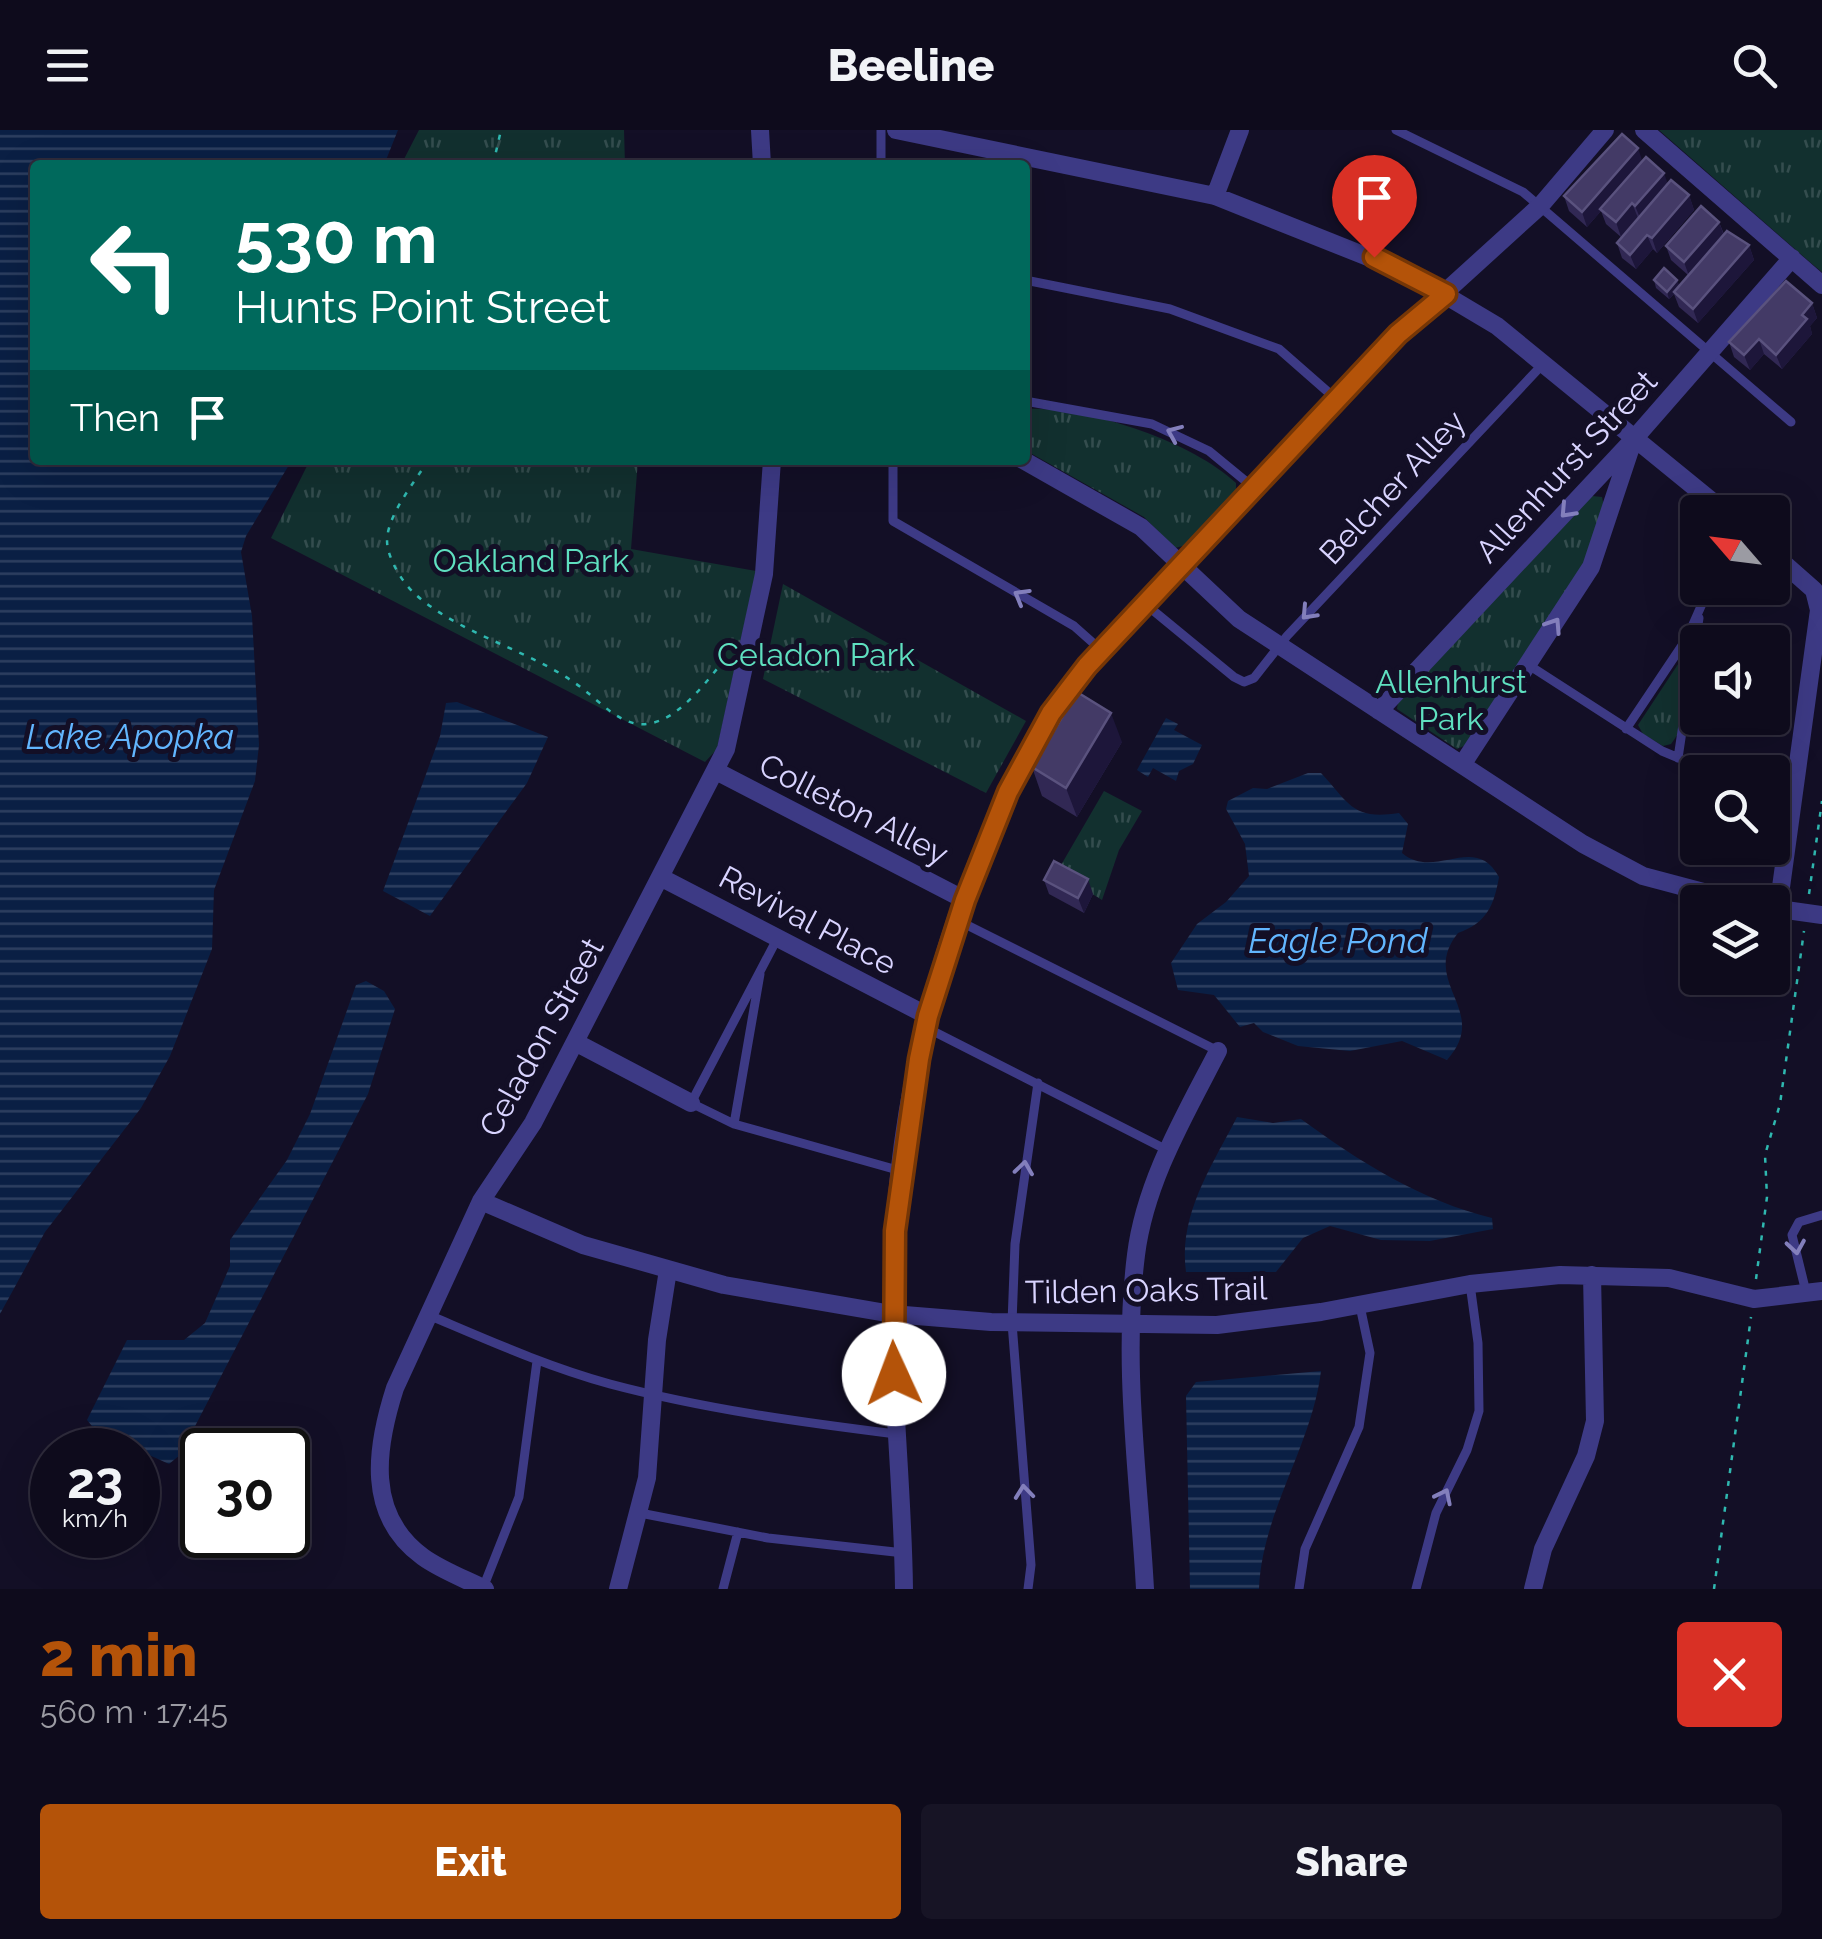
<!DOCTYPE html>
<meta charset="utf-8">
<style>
body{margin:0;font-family:Raleway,sans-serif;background:#171425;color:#f1f3f6;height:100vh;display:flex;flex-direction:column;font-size:38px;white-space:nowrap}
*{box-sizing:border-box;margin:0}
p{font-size:32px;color:#9b9ba3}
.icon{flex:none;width:55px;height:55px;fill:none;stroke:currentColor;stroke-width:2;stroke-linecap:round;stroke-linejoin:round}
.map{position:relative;height:1459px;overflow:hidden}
.drawer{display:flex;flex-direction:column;background:#0e0b1c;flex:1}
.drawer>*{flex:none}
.banner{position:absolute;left:30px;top:30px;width:1000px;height:305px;border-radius:10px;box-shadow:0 10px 40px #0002,0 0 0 2px #2e2b3b;background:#00695c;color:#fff;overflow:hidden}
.needle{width:65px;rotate:298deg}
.fabs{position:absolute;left:1680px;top:365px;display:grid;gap:20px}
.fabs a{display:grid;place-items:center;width:110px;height:110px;border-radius:10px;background:#0e0b1c;box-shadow:0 10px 40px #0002,0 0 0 2px #2e2b3b;font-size:50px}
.speed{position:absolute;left:30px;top:1298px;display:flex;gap:20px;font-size:50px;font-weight:700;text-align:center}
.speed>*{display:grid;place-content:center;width:130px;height:130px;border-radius:50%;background:#0e0b1c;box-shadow:0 10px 40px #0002,0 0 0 2px #2e2b3b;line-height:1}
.speed small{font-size:25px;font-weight:400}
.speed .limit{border:5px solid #111;border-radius:15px;background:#fff;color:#111}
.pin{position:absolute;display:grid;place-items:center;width:85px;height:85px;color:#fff;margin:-102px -42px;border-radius:50% 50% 50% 0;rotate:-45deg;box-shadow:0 0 10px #0007}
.pin .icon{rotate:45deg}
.me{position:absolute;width:110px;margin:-55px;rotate:358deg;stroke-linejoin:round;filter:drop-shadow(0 0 8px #0008)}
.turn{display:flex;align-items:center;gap:35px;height:210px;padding:0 40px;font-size:45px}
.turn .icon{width:130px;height:130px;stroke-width:2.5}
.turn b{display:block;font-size:70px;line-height:85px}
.then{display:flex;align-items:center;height:95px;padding:0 40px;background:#0003;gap:20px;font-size:38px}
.round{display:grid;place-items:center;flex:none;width:105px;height:105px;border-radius:10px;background:#171425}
.headline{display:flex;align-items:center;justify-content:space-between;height:170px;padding:0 40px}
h1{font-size:60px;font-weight:800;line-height:75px;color:#b45309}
.button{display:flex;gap:20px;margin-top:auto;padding:20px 40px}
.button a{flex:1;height:115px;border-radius:10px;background:#b45309;color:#fff;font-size:40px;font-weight:800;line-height:115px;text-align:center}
.button a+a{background:#171425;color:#f1f3f6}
header{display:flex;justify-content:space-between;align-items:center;height:130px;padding:0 40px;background:#0e0b1c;font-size:45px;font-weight:800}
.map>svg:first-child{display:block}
.grass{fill:url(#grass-tufts)}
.water{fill:url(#water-rules)}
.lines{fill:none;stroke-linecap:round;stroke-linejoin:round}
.path{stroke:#2fb8b0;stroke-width:2.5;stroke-dasharray:5 8;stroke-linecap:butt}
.service{stroke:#3d3a85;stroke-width:9}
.minor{stroke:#3d3a85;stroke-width:18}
.wall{fill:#312854}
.shaded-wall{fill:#1d163a}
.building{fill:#433a66;stroke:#5a527e;stroke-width:2.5}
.oneway{stroke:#837fbc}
.route-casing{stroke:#753606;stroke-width:25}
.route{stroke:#b45309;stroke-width:18}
.labels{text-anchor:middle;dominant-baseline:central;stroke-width:10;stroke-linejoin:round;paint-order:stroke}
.street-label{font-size:32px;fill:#d9d4ff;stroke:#130f26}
.park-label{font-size:32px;fill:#5fe0c0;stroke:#130f26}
.water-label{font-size:35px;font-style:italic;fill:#62b6ff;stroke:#130f26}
</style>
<header><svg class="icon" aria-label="menu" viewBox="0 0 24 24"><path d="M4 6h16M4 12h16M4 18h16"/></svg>Beeline<svg class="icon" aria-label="search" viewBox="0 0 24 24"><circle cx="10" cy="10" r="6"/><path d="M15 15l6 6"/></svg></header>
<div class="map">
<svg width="1822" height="1459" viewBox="0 0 1822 1459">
<defs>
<pattern id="grass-tufts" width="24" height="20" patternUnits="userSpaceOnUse" patternTransform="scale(2.5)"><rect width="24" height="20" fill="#12302f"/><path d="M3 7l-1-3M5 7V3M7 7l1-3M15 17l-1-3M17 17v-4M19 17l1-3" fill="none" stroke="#344d4e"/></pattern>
<pattern id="water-rules" width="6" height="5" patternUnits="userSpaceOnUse" patternTransform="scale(2.5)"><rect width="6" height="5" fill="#0a1f44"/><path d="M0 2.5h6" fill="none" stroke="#2d3f60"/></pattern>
</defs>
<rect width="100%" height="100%" fill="#130f26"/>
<path class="grass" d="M419,0h205l1,35h-224z
M1659,0h163v142l-11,-9z
M1025,279c61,-3 166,32 211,74v8l-46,53 -15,4 -31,-31 -119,-67z
M310,330h328l-7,89 125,22 -39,178 -12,13 -434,-224z
M1592,366l10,1 2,10 -19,55 -119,183 -9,4 -60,-40 1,-7z
M783,454l243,137 -40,72 -223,-114z
M1688,519l-10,85 -7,10 -8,2 -20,-12 -5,-9z
M1104,661l38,20 -23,39 -17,50 -45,-28z"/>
<path class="water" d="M0,0h398l-14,35h-349v295h257l-46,76 -5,16 11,64 7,129 -4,36 -41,109 -2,59 -42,107 -29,52 -96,124 -45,82z
M457,572l91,35 -21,46 -97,133 -47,-25 57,-155 6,-33z
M1166,588l12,6 -4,6 28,15 -9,19 -14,7 -3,10 -23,-13 -5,9 -11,-7z
M1308,643h13c29,31 31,47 78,40l9,11 -6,29c33,28 73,-21 97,24 -5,28 -12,46 -41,56 -40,50 34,77 -11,127l-45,-19 -52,10 -52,-5 -35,-14 -9,-9 -14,4 -26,-32 -36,-5 -7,-27 26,-39 29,-22 23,-26 -4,-32 -19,-35 2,-8 25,-13 14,1z
M366,851l18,10 11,18 -27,85 -188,361 -11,9 -73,-33 -9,-11 40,-80h57l21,-17 25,-57v-26l57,-80 23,-46 46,-129z
M1237,987l36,6 28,-4c57,42 121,82 191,99l1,11 -63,12 -49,-1 -51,-14 -27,12 -27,34h-90c-8,-57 26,-106 51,-155z
M1321,1241c-9,75 -59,141 -62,218h-69l-4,-193 10,-14z"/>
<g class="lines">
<path class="path" d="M493,35l8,-35
M428,330c-13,23 -47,61 -40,89 4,16 15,34 27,45 49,44 123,57 173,99 16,13 36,34 59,31 33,-4 60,-44 80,-67
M1809,764l13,-93
M1756,1149l11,-82 -2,-42 15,-51 24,-173
M1714,1459l37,-272"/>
<path class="service" d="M881,0v35
M1396,0l127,62 268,230
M1025,150l145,29 109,40 57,50
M1025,271l127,23 57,27 45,37
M893,330v61l181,105 27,24
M1144,473l90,74 10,5 10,-4 33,-42 256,-272
M1527,534l135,87 50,21
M1626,599l61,-91 22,-50
M1678,628l21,-140
M1772,656l23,4
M959,791l259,130
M777,809l-86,164 43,21 167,47
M925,897l242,123
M734,994l26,-150
M1806,1162l-14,-57 7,-13 23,-7
M431,1186c59,25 117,51 179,68 94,25 190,38 286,50
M640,1383l128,25 136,15
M483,1458l36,-91 18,-136
M723,1459l15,-57
M1028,1459l3,-24 -19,-242 3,-79 23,-161
M1299,1459l6,-40 54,-122 11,-74 -10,-47
M1416,1459l20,-76 31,-63 12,-39 -1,-68 -8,-59"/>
<path class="minor" d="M760,0l2,35
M896,0l319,66 193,77 89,53 228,186
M1644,0l178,155
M1215,66l25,-66
M1023,330l118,67 98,92 344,225 60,32 98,26
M1772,423l42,37 5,20 -41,299
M1379,581l254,-271 159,-182
M1462,635l129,-198 42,-126
M716,641l249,129
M660,747l268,139
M1772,778l50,7
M575,912l116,61
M481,1071l102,44 141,40 168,29 99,8 226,3 104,-13 149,-28 90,-9 109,3 85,21 68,-8
M485,1459c-20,-10 -44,-19 -62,-32 -58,-42 -47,-110 -28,-169l86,-187 52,-78 193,-374 38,-175 8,-114
M618,1459l29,-111 10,-138 11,-70
M904,1459c-1,-91 -11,-182 -12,-273 -2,-221 61,-473 195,-651l312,-331 142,-129 64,-75
M1145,1459c-6,-111 -23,-223 -9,-334 9,-73 49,-140 82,-204
M1533,1459l10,-40 43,-93 9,-35 -3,-146"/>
</g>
<path class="wall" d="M1643,30l25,24 21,11 5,15 -37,43 -4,-4 -17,20 -14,-11 -5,-15 21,-25 -17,19 -15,-13 -5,-13 -14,16 -18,-16 -5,-15z
M1719,92l5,12 25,11 5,15 -56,63 -19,-16 -5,-13 -5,5 -13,-11 -2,-8h23l2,6 9,-11 -17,-15 -5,-14z
M1812,173l5,15 -7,8 2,8 -30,35 -18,-15 -14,16 -16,-13 -5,-15z
M1122,612l-45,75 -35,-21 -10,-29z
M1044,750l49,14 -9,19 -35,-19z"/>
<path class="shaded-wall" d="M1638,18l5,15 -56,64 -5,-15z
M1664,43l5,14 -28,33 -6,-14z
M1689,65l5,15 -37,43 -5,-15z
M1632,73l6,15 -17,19 -5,-15z
M1719,92l5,14 -35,40 -5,-14z
M1647,105l6,14 -17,20 -6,-14z
M1749,115l5,15 -56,63 -5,-14z
M1677,150l3,7 -11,12 -2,-7z
M1812,173l5,15 -7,8 2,8 -30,35 -6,-14 26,-40z
M1759,209l5,15 -14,16 -6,-15z
M1111,583l11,29 -45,75 -11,-29z
M1088,749l5,15 -9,19 -6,-15z"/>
<path class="building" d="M1622,4l16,14 -56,64 -18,-16z
M1646,27l18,16 -29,33 -3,-3 -16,19 -16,-13z
M1671,50l18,15 -37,43 -5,-3 -17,20 -13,-12z
M1701,76l18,16 -35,40 -18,-16z
M1727,101l22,14 -56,64 -19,-17z
M1664,138l13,12 -10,12 -13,-12z
M1786,151l26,22 -10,12 5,4 -31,36 -17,-16 -15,16 -15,-13z
M1077,562l34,21 -45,75 -34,-21z
M1054,731l34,18 -10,19 -34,-18z"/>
<defs><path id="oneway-chevron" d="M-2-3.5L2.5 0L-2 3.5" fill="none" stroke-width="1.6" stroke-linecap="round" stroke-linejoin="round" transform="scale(2.5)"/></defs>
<g class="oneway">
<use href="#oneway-chevron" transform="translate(1174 303) rotate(-157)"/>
<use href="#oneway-chevron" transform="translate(1567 381) rotate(133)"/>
<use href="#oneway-chevron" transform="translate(1021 466) rotate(-150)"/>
<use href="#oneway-chevron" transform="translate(1308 483) rotate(133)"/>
<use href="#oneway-chevron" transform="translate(1554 495) rotate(-57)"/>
<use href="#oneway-chevron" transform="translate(1024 1038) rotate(-82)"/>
<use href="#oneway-chevron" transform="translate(1796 1117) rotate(81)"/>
<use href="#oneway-chevron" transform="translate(1024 1362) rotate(-96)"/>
<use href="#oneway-chevron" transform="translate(1444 1366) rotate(-64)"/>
</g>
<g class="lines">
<defs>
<path id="route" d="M894,1244l1,-143 24,-172 9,-43 37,-116 43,-108 43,-79 36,-47 311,-332 48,-40 -72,-37"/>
</defs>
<use href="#route" class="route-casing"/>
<use href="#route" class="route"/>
</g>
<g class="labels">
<g class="street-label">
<text transform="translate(1566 336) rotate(-47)">Allenhurst Street</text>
<text transform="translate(1392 357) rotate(-47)">Belcher Alley</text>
<text transform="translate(854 679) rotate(27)">Colleton Alley</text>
<text transform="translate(808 790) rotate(28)">Revival Place</text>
<text transform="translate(541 907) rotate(-61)">Celadon Street</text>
<text transform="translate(1146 1160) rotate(-1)">Tilden Oaks Trail</text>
</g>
<g class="park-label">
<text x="531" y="430">Oakland Park</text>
<text x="816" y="524">Celadon Park</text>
<text x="1451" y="551">Allenhurst<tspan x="1451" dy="37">Park</tspan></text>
</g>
<g class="water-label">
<text x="130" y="606">Lake Apopka</text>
<text x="1338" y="810">Eagle Pond</text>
</g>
</g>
</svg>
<div class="fabs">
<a><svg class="needle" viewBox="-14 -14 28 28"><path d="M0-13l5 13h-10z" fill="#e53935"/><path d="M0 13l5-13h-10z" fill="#9b9ba3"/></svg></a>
<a><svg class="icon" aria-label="sound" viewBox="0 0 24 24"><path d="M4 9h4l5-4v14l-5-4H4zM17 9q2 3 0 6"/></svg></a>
<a><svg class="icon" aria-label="search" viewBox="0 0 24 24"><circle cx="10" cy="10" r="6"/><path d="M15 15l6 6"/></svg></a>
<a><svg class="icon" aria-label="layers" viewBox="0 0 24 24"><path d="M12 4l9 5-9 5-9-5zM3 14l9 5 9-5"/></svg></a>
</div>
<div class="speed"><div>23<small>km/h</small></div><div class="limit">30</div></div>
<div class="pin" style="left:1374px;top:127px;background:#d93025"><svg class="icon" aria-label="arrive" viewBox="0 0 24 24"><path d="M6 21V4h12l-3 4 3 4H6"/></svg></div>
<svg class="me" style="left:894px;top:1244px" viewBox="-20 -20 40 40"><circle r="19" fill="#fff"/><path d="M0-13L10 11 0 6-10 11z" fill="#b45309"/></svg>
<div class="banner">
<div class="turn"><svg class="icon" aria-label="left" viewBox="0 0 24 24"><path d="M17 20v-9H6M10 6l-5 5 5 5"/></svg><div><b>530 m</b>Hunts Point Street</div></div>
<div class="then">Then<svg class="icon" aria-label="arrive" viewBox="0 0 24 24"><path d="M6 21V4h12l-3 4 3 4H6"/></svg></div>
</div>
</div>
<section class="drawer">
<div class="headline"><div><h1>2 min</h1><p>560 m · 17:45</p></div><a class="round" style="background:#d93025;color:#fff"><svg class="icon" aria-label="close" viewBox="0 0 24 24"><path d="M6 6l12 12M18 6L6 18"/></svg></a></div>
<div class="button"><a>Exit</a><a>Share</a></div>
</section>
